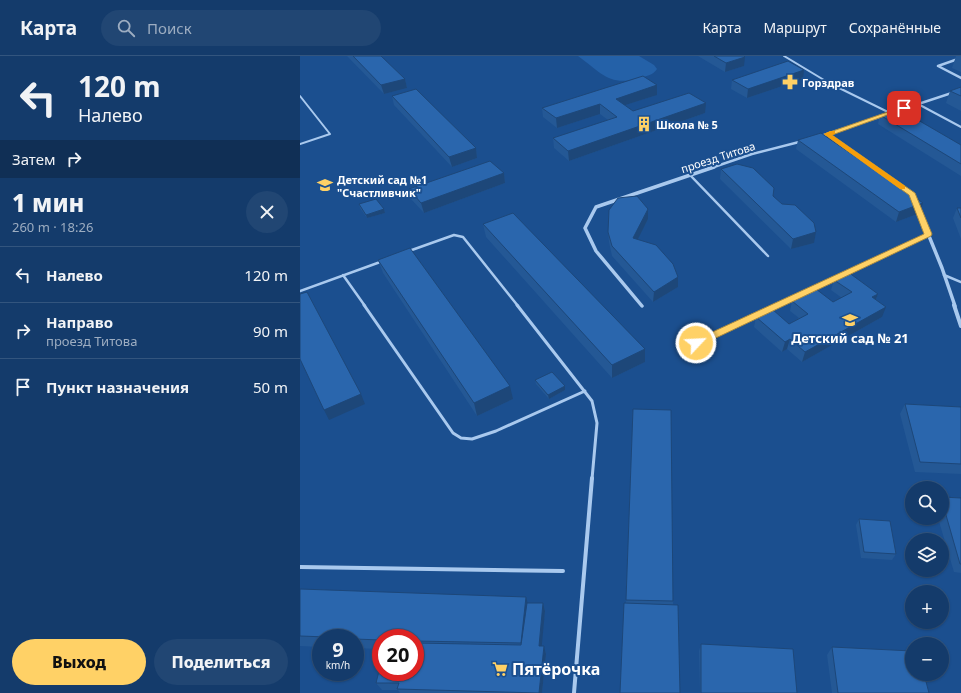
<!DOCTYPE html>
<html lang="ru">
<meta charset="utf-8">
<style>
body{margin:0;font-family:"Noto Sans",sans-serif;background:#214673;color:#f1f3f6;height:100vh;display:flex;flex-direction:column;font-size:15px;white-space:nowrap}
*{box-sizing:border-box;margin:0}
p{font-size:13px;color:#9dadc1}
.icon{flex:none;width:22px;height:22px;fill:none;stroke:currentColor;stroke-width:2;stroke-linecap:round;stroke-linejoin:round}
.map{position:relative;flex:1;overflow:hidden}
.side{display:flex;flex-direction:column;background:#143b6b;width:300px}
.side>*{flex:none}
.top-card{background:#143b6b;color:#f1f3f6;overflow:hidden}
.fabs{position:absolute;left:605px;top:425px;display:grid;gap:8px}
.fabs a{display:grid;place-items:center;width:44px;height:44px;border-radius:50%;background:#143b6b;box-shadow:0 1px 3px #0004,0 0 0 1px #33557e;font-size:20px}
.speed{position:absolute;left:12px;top:573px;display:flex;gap:8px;font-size:20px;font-weight:700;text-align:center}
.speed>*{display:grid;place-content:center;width:52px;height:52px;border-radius:50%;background:#143b6b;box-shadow:0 1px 3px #0004,0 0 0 1px #33557e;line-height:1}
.speed small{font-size:10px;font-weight:400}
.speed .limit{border:6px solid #d22;background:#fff;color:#111}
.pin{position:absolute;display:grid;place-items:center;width:34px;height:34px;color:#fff;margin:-17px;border-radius:8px;box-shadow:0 2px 6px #0006}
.me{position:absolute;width:44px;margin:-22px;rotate:65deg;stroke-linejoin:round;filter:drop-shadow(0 0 3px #0008)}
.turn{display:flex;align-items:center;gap:14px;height:84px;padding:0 12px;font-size:18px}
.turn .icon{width:52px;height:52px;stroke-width:2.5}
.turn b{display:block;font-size:28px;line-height:34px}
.then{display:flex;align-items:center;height:38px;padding:0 12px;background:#0003;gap:8px;font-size:15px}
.round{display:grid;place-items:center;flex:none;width:42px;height:42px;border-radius:21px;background:#214673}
.overview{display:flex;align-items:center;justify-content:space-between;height:68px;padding:0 12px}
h1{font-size:24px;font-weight:800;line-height:30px}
.primary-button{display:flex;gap:8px;margin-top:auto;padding:8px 12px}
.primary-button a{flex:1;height:46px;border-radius:24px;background:#ffd166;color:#111;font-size:16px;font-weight:800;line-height:46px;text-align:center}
.primary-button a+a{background:#214673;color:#f1f3f6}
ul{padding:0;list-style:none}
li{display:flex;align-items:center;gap:12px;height:56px;padding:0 12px;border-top:1px solid #33557e}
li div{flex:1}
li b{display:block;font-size:15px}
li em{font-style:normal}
header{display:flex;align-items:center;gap:24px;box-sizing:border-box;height:56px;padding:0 20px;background:#143b6b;border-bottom:1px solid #33557e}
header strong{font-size:19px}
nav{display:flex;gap:22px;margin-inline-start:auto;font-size:14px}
.search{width:280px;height:36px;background:#214673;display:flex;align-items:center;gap:10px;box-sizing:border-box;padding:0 14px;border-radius:22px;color:#9dadc1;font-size:15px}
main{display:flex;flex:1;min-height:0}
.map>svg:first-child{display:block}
.green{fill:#2461a8}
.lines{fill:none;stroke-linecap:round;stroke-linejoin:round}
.lane-far3{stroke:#a9c9ee;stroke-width:2}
.lane-far2{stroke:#a9c9ee;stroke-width:2.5}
.lane-far1{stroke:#a9c9ee;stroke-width:3}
.lane{stroke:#a9c9ee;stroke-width:4}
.street-far2{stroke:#a9c9ee;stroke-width:2.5}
.street-far1{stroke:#a9c9ee;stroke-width:3.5}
.street{stroke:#a9c9ee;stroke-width:4}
.wall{fill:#245895}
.shaded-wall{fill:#1d4779}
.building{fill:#2a66ad;stroke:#1d4779}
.route{fill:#ffd166;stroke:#a68842}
.slow{fill:#f59e0b}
.labels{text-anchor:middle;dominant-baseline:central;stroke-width:4;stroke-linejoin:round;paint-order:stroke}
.far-poi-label{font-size:11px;font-weight:bold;fill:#fff;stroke:#1b4f8f;text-anchor:start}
.far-street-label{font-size:11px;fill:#fff;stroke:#1b4f8f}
.poi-label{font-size:13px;font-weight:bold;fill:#fff;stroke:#1b4f8f}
.near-poi-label{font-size:16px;font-weight:bold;fill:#fff;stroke:#1b4f8f;text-anchor:start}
</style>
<header>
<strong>Карта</strong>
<div class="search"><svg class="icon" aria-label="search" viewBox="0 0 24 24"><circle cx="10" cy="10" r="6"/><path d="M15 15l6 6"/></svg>Поиск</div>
<nav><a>Карта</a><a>Маршрут</a><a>Сохранённые</a></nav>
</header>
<main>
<section class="side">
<div class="top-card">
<div class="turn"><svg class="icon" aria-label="left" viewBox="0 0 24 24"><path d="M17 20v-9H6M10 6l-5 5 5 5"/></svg><div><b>120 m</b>Налево</div></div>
<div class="then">Затем<svg class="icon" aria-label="right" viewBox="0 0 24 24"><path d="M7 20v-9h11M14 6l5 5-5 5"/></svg></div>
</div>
<div class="overview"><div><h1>1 мин</h1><p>260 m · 18:26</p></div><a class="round"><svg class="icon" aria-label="close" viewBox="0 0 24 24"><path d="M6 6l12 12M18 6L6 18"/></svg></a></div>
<ul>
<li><svg class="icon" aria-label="left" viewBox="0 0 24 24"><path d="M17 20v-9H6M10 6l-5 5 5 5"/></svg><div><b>Налево</b></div><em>120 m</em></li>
<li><svg class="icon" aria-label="right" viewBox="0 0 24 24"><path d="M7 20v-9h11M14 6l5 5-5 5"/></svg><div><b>Направо</b><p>проезд Титова</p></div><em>90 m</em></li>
<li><svg class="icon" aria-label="arrive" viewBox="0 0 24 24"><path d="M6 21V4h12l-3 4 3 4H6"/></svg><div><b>Пункт назначения</b></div><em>50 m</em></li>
</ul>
<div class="primary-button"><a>Выход</a><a>Поделиться</a></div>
</section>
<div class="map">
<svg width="661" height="637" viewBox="0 0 661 637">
<rect width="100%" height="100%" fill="#1b4f8f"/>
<path class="green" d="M278,0h61l15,9 3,4c-4,6 -10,7 -17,9 -31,9 -38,-5 -62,-22z"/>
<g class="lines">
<path class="lane-far3" d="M484,0l45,27 61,30
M0,40l30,38 -30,10
M618,48l43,23"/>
<path class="lane-far2" d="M390,119l78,81
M109,195l45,-16 9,2 55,69
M43,219l22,31
M644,219l17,7
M0,235l83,-30
M474,250l154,-72"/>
<path class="lane-far1" d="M64,249l89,128 8,5 11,1 24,-8 89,-40
M217,249l75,96 5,22 -5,56
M396,287l80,-38"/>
<path class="lane" d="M0,511l263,4
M274,637l18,-215"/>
<path class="street-far2" d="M661,2l-23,8 23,12
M597,55l64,-21
M527,78l48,34
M521,80l64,-21
M411,112l41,-14 51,-13"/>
<path class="street-far1" d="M573,111l39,27 2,5
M618,153l24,59 13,38
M342,250l-46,-55 -11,-23 11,-21 118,-40"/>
<path class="street" d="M654,249l7,21"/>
</g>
<path class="wall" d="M47,0h34l24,23 2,9 -23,6z
M398,0h46v10l-19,6z
M656,0h5v16l-9,-4z
M503,23l-56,19 -16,-9 1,-9z
M661,31v24l-15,-8 4,-12z
M357,39l-32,10 8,6 72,2 -136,48 -15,-13 -1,-10 55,-18 -8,-6 -43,14 -14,-11 -1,-9z
M92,40l84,52 1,10 -25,9 -58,-62z
M580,59l81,30v31l-83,-52z
M498,84l122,73 -24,9 -100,-73z
M421,113l52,27 41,47 -23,6 -71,-70z
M204,117l1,10 -81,30 -13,-14 -2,-10z
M59,148l25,5 1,4 -18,5 -7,-10z
M657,152h4v31l-8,-21z
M348,153v10l-11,21 41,47 -25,15 -41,-46 -3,-14 -1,-10z
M183,168l162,125v13l-33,16 -126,-141z
M78,204l135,139 -36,17 -94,-143z
M534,224l44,14 -2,5 6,18 -80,45 -15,-13 -5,3 -28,-25 2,-10 33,7 10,-6 -9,-7 2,-10 41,1 9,-4 -11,-8z
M235,324l30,6v4l-16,9 -13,-15z
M605,348l56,3v67l-46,-2 -15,-58z
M333,353l40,192v4l-47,-2z
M642,441l19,1v75l-7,-1 -16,-54h4z
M559,463l37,35 -4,6 -31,-2 -5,-33z
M0,533l228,14h15l2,8 -4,35h3l2,8 -4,39h-142l-2,-3h-16l-6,-7 39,-11v-34h-34v11l-26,-1v-10h-34v9l-21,-1z
M401,588l96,49h-97l-1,-42z
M532,591l97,46h-97l-5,-38z"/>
<path class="shaded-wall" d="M445,1l-1,9 -19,6 1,-9z
M504,14l-1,9 -56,19 1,-9z
M105,23l2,9 -23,6 -3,-9z
M357,29v10l-41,13v-9z
M406,47l-1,10 -136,48 -1,-10z
M300,48v10l-43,14 -1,-10z
M176,92l1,10 -25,9 -3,-10z
M204,117l1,10 -81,30 -3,-10z
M623,147l-3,10 -24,9 3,-10z
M84,153l1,4 -18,5 -1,-3z
M348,153v10l-15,30v-11z
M516,176l-2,11 -23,6 2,-10z
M378,221v10l-25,15 1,-10z
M578,238l-4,10 -2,-7z
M586,251l-4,10 -80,45 3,-10z
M490,283l-3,10 -5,3 3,-10z
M345,293v13l-33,16v-13z
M210,330l3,13 -36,17 -3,-13z
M265,330v4l-16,9 -1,-4z
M61,338l4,10 -36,16 -5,-10z
M226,541l3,11 -5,45 -3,-10z
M243,547l2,8 -4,43 -2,-8z
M244,590l2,8 -4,39h-3z"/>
<path class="building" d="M53,0h28l24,23 -24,6z
M414,0h30l1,1 -19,6z
M488,5l16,9 -56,19 -16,-9z
M343,20l14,9 -41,14 17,12 56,-18 17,10 -138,48 -15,-13 64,-21 -17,-13 -44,14 -14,-10z
M661,31v9l-11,-5z
M116,33l60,59 -27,9 -57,-61z
M599,53l62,36v19l-81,-49z
M521,77l102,70 -24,9 -101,-72z
M190,105l14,12 -83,30 -12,-14z
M437,108l16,4 21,20 -1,8 9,8 13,1 19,18 2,9 -23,7 -72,-70z
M337,140l11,13 -15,29 23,7 17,19 5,13 -24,15 -42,-46 -4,-14 1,-22 9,-12z
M76,143l8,10 -18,6 -7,-11z
M657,152h4v10z
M213,157l132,136 -33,16 -129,-141z
M110,192l100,138 -36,17 -96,-143z
M548,216l30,22 -6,3 14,10 -81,45 -15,-13 -5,3 -29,-25 16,-8 17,15 19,-10 -16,-13 24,-12 17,13 19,-10 -18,-12z
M7,236l54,102 -37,16 -24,-51v-65z
M252,316l13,14 -17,9 -13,-15z
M605,348l56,3v57l-41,-2z
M333,353l38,1 2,191 -47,-1z
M642,441l19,1v66h-1l-18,-63z
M559,463l31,2 6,33 -32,-2z
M0,533l226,8 -5,46 -106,-2v-3h-34v2l-26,-1v-1l-55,-2z
M227,547h16l-4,43h5l-5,47 -142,-4 2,-6h-23l5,-20v9h34v-29l106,2z
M324,547l54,2 2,88h-60z
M401,588l92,5 4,44h-96z
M532,591l80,4v23h12l5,19h-91z"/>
<path class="route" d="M602,51l5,1 -75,27 83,58 17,41 -1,2 -232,110h-6l-1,-3 1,-2 231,-107 -15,-39 -85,-61z"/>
<path class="slow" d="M530,75h5v3l-3,1 73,51v3h-5l-76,-55z"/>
<defs>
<symbol id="pharmacy-bare" viewBox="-9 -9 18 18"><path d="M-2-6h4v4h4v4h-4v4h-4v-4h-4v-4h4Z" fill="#ffd166" stroke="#1b4f8f" stroke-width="2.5" paint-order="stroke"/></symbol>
<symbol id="building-bare" viewBox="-9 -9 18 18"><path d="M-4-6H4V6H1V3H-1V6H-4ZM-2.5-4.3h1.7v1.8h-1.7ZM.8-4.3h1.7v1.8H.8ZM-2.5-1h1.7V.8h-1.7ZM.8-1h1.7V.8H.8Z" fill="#ffd166" stroke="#1b4f8f" stroke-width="2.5" paint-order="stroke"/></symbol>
<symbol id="school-bare" viewBox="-9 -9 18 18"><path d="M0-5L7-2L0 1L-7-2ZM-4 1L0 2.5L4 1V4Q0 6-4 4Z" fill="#ffd166" stroke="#1b4f8f" stroke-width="2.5" paint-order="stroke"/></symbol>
<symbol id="supermarket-bare" viewBox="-9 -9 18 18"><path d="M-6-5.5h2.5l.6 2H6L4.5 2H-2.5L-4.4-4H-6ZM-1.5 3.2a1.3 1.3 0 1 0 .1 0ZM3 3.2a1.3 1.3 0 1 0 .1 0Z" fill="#ffd166" stroke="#1b4f8f" stroke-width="2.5" paint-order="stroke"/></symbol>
</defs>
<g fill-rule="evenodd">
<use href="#pharmacy-bare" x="479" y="15" width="22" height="22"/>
<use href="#building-bare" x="333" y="57" width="22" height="22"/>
<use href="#school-bare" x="14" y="118" width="22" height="22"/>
<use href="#school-bare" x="539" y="253" width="22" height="22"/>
<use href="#supermarket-bare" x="189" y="602" width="22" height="22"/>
</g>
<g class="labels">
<g class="far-poi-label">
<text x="502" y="26">Горздрав</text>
<text x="356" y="68">Школа № 5</text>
<text x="37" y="123">Детский сад №1<tspan x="37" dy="13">"Счастливчик"</tspan></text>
</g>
<g class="far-street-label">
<text transform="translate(418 101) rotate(-18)">проезд Титова</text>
</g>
<g class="poi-label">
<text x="550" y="282">Детский сад № 21</text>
</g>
<g class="near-poi-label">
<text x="212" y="613">Пятёрочка</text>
</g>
</g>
</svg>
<div class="fabs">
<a><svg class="icon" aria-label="search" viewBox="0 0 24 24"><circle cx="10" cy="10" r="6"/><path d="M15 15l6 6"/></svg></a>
<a><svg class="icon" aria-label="layers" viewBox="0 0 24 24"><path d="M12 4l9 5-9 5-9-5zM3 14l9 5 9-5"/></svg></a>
<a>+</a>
<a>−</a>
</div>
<div class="speed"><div>9<small>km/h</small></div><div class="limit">20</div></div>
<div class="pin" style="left:604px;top:52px;background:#d93025"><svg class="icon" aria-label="arrive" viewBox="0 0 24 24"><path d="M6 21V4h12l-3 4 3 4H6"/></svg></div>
<svg class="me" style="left:396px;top:287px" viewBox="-20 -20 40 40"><circle r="17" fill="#ffd166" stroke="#fff" stroke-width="3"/><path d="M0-11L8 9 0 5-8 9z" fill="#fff"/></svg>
</div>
</main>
